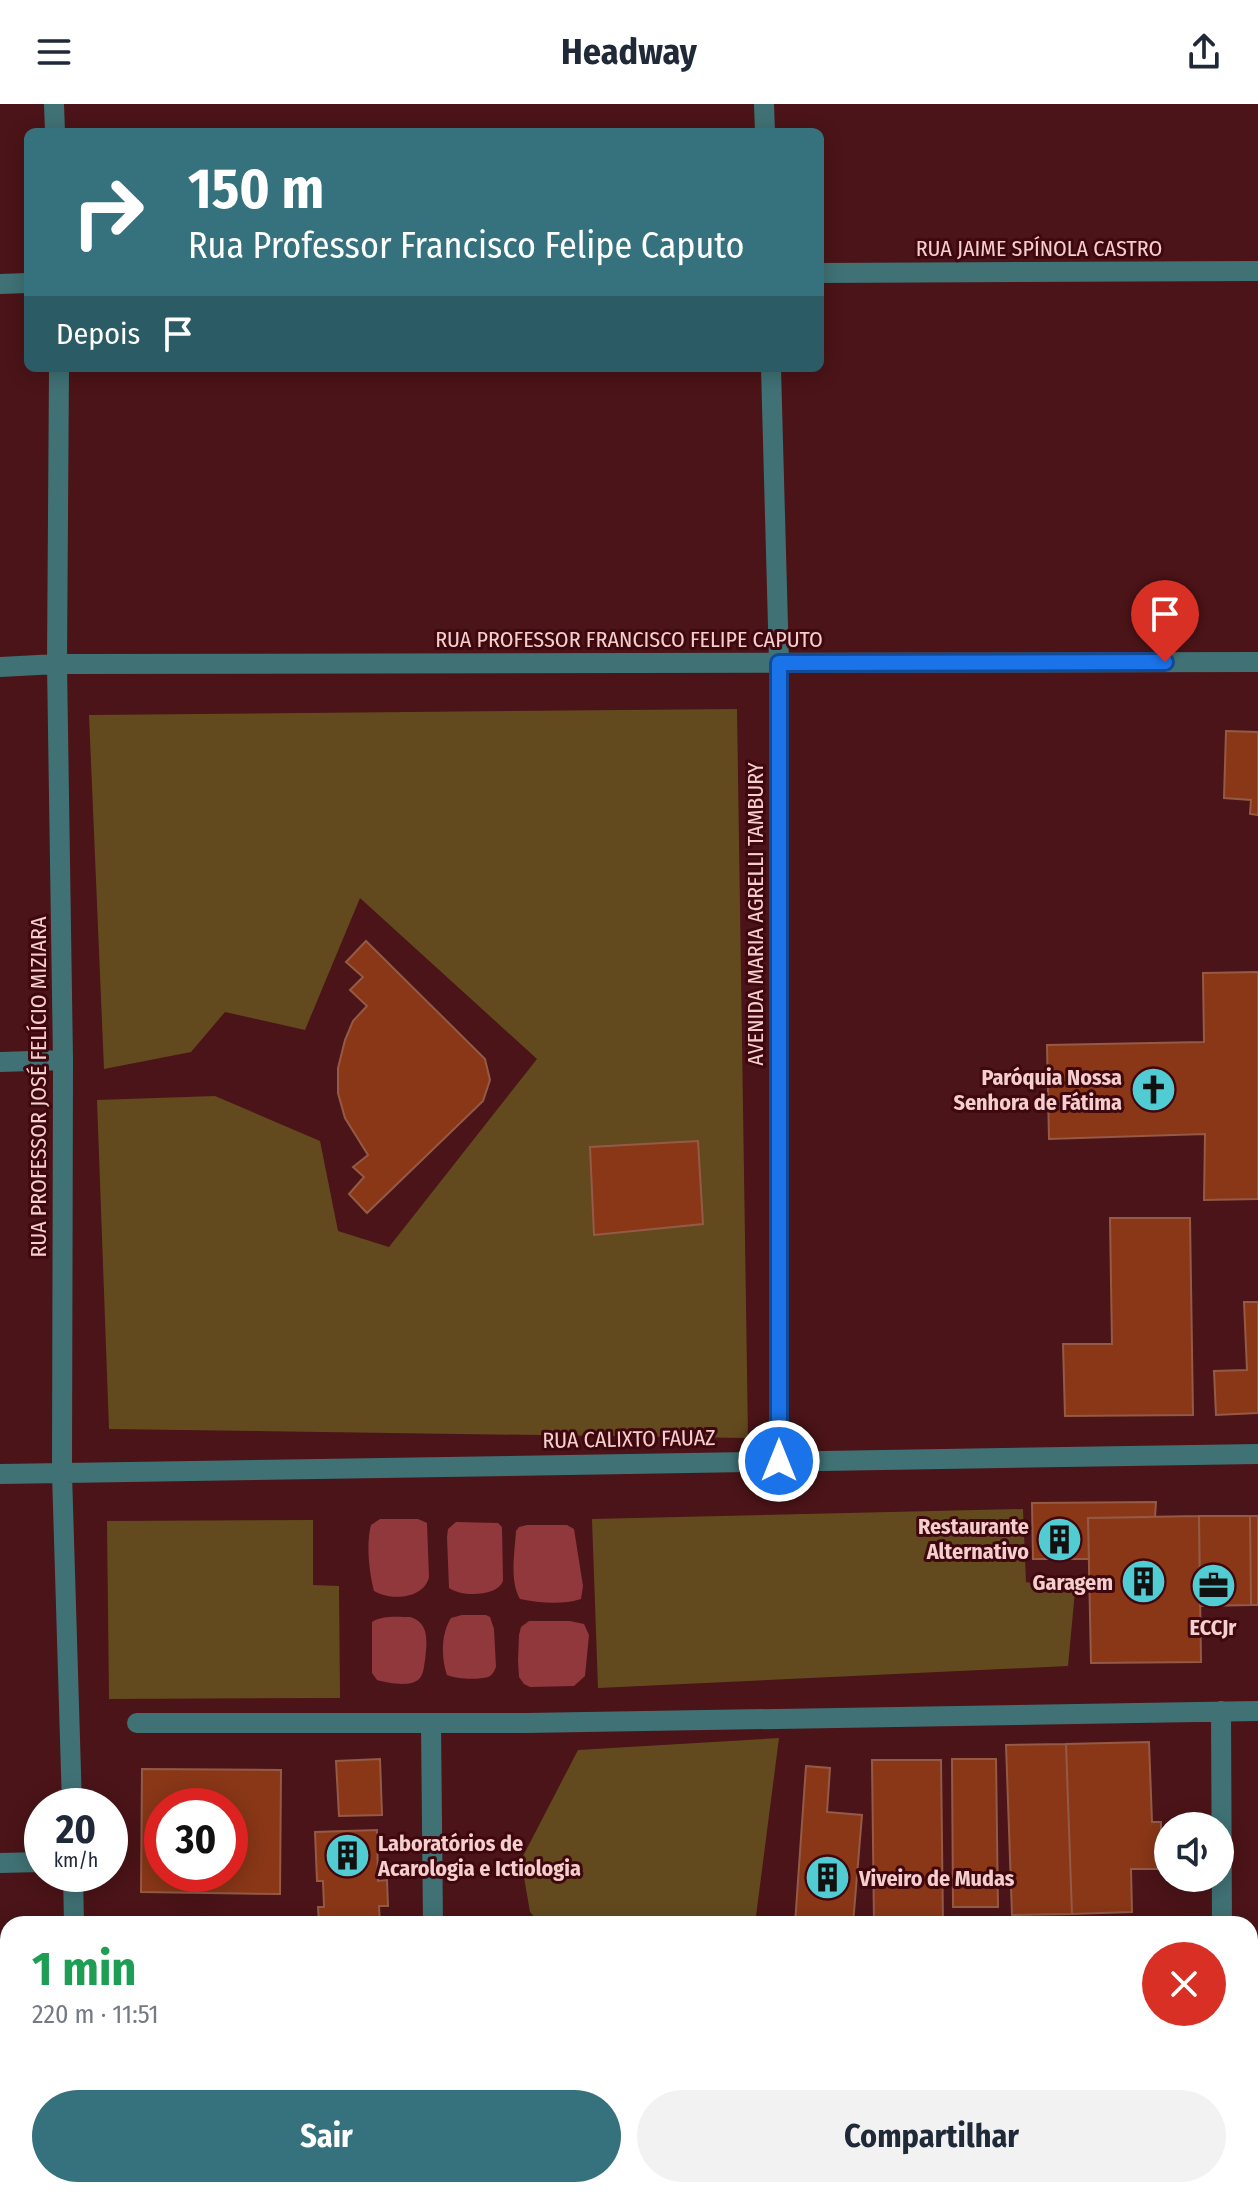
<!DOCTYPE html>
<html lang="pt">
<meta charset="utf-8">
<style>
body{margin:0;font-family:"Fira Sans Condensed",sans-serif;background:#f2f2f3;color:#1f2937;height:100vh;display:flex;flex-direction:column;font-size:30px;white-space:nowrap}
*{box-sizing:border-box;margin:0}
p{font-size:26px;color:#747a83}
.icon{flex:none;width:44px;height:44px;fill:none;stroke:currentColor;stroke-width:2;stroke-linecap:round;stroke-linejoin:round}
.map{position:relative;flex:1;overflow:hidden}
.details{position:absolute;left:0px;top:1812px;width:1258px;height:282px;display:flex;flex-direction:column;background:#fff;border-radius:24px 24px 0 0;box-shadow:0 4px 20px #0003}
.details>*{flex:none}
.hud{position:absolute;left:24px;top:24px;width:800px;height:244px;border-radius:12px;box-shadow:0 4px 20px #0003;background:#36727d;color:#fff;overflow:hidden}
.controls{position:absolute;left:1154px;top:1708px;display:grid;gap:16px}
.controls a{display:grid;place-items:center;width:80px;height:80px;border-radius:50%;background:#fff;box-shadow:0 4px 20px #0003;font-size:40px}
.speed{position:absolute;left:24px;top:1684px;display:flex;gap:16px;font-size:40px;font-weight:700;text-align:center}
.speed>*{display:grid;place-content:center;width:104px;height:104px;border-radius:50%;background:#fff;box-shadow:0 4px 20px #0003;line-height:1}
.speed small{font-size:20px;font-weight:400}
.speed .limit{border:12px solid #d22;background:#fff;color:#111}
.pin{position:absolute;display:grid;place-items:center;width:68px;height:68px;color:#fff;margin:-82px -34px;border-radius:50% 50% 50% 0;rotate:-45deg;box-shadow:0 0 8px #0007}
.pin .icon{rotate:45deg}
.me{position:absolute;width:88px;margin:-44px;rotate:0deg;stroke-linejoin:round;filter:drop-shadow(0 0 6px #0008)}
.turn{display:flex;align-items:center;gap:28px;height:168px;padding:0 32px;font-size:36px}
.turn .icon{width:104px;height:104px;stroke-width:2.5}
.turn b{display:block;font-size:56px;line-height:68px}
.then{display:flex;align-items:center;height:76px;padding:0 32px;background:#0003;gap:16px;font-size:30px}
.round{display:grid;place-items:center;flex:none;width:84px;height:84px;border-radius:42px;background:#f2f2f3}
.overview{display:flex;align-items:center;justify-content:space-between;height:136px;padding:0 32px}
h1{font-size:48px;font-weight:700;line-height:60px;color:#1e9e55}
.cta{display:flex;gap:16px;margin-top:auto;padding:16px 32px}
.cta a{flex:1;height:92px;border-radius:48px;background:#36727d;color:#fff;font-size:32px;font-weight:700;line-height:92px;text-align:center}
.cta a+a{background:#f2f2f3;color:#1f2937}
header{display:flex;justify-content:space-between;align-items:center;height:104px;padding:0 32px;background:#fff;font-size:36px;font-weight:700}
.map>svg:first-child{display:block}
.green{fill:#624a1e}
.water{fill:#91383d}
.building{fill:#893717;stroke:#945a46;stroke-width:2;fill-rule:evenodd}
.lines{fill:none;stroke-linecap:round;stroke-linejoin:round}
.minor{stroke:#407275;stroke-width:20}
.route-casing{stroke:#114b97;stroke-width:20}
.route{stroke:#1a73e8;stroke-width:14}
.labels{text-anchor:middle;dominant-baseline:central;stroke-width:6;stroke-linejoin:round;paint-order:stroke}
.street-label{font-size:22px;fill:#f4cfce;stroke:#3f080f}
.poi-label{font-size:22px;font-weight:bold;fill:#f4cfce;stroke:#3f080f;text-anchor:end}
</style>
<header><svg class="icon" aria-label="menu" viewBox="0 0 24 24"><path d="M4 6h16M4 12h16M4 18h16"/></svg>Headway<svg class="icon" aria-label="share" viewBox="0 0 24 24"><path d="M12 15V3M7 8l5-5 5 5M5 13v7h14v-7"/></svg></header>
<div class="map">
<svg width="1258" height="2093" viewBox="0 0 1258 2093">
<rect width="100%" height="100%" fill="#4b1418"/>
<path class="green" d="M737,605l11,729 -639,-9 -12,-329 118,-4 105,45 18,90 51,16 148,-188 -177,-161 -55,132 -80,-18 -34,40 -87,17 -15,-354z
M1023,1405l3,73 49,9 -7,75 -470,22 -6,-169z
M313,1416v65l26,1 1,112 -231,1 -2,-178z
M779,1634l-24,186h-214l-11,-12 -9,-52 57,-110z"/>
<path class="water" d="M380,1415h38l9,4 2,54c-5,22 -38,24 -55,14 -5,-19 -8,-47 -3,-66z
M456,1418l42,1 4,4 1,54c-6,16 -42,16 -54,7l-2,-51 1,-8z
M527,1421h40l7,4 9,57 -2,13c-18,6 -42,4 -61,0 -11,-19 -5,-48 -4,-68l3,-4z
M462,1511h24l4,2 4,12 2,38c-2,4 -3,8 -8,10 -10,3 -32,2 -41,-2 -6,-17 -6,-42 4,-57z
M410,1513c20,6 17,25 15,43 -1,5 -1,13 -5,18 -8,10 -32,5 -43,2l-5,-7v-51c10,-7 26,-5 38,-5z
M529,1517h41l14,3 5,11 -4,41 -11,10 -44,1 -6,-3 -5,-7 -1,-16 1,-26 2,-8z"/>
<path class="building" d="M1226,627l32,1v83l-8,-1 1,-14 -27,-2z
M366,837l119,118 5,21 -7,21 -116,112 -18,-19 15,-17 -11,-10 15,-12 -23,-37 -7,-25v-25l7,-28 8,-19 14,-15 -17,-16 13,-13 -17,-15z
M1258,868v227l-54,1 1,-66 -156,5 -2,-94 157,-3 -1,-69z
M698,1037l5,83 -109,11 -4,-88z
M1110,1114h80l3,197 -128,1 -2,-72h49z
M1244,1198h14v111l-42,2 -2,-44 33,-1z
M1156,1398l-1,15 -67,1 1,41h-56l-1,-56z
M1199,1412l2,146 -110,1 -3,-145z
M1199,1412h51l1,89 -51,1z
M1250,1412h8v89h-7z
M1149,1638l3,80h9v23h4v12h-8l1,12h-27l1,43 -60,2 -6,-170z
M1066,1640l6,170 -60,1 -6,-170z
M380,1655l2,56 -43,1 -3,-55z
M952,1655h44l2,148h-45z
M872,1656h69l2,164h-69z
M806,1662l24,2 -3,44 35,3 -9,109h-58z
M142,1665l139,1 -1,124 -139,-2zM162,1702h68v68h-68z
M377,1726l1,51 9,-1 1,26h-9l1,18h-61l-1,-17h6l-1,-26h-6l-2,-49z
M920,2086h95v7h-95z
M1034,2086h89v7h-89z"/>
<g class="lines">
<path class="minor" d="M54,0l1,28
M764,0l1,28
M820,169l438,-2
M0,180l28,-1
M59,264l-2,296 6,396 -1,413 10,333
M771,264l8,295v798
M0,563l57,-3 1201,-2
M0,958l63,-2
M0,1370l1258,-20
M1221,1607l1,213
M137,1619h389l732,-12
M431,1620l2,200
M0,1759l42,-1
M73,1770l1,50
M78,2086v7
M434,2086v7
M1224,2086v7"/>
</g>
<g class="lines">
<defs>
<path id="route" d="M779,1357v-798l386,-1"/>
</defs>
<use href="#route" class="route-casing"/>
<use href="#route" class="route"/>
</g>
<defs>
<symbol id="church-disc" viewBox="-11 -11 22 22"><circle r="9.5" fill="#51ccd2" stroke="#3f080f"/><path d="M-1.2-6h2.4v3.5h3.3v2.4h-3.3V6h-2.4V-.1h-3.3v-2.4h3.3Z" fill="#111"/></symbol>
<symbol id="building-disc" viewBox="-11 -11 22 22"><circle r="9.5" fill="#51ccd2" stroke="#3f080f"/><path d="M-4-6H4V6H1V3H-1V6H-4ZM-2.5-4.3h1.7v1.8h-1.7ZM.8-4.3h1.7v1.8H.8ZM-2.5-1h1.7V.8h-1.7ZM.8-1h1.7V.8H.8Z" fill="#111"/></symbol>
<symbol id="office-disc" viewBox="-11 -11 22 22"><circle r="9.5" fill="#51ccd2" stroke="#3f080f"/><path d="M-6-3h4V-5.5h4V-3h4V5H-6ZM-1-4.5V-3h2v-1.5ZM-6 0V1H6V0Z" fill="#111"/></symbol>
</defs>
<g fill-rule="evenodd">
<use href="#church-disc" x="1128" y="960" width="51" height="51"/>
<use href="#building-disc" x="1034" y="1410" width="51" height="51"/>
<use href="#building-disc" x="1118" y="1452" width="51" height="51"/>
<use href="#office-disc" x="1188" y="1456" width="51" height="51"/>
<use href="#building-disc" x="322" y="1726" width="51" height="51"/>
<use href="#building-disc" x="802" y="1748" width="51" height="51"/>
</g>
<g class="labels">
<g class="street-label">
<text x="1039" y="144">RUA JAIME SPÍNOLA CASTRO</text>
<text x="629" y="535">RUA PROFESSOR FRANCISCO FELIPE CAPUTO</text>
<text transform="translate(755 810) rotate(-90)">AVENIDA MARIA AGRELLI TAMBURY</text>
<text transform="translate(38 983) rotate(-90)">RUA PROFESSOR JOSÉ FELÍCIO MIZIARA</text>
<text transform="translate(629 1335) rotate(-1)">RUA CALIXTO FAUAZ</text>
</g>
<g class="poi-label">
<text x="1122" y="973">Paróquia Nossa<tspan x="1122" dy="25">Senhora de Fátima</tspan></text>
<text x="1029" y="1422">Restaurante<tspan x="1029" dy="25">Alternativo</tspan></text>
<text x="1113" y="1478">Garagem</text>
<text x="1213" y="1523" text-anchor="middle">ECCJr</text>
<text x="378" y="1739" text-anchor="start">Laboratórios de<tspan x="378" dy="25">Acarologia e Ictiologia</tspan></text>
<text x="859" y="1774" text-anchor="start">Viveiro de Mudas</text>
</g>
</g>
</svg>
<div class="controls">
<a><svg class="icon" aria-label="sound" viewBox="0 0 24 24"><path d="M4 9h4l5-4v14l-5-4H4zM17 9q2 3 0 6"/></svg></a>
</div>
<div class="speed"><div>20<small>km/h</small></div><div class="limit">30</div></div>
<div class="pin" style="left:1165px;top:558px;background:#d93025"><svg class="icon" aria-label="arrive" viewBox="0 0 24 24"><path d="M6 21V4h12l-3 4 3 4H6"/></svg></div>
<svg class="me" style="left:779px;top:1357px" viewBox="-20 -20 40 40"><circle r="17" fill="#1a73e8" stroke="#fff" stroke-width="3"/><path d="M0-11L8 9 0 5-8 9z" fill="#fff"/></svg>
<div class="hud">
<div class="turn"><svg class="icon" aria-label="right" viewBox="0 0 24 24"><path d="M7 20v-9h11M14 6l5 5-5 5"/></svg><div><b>150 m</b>Rua Professor Francisco Felipe Caputo</div></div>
<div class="then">Depois<svg class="icon" aria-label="arrive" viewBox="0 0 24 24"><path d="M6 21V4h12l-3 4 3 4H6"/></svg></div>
</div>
<section class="details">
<div class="overview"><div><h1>1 min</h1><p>220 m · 11:51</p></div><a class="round" style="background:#d93025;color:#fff"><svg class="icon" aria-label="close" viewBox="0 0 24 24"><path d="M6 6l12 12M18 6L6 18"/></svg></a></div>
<div class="cta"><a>Sair</a><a>Compartilhar</a></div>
</section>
</div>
